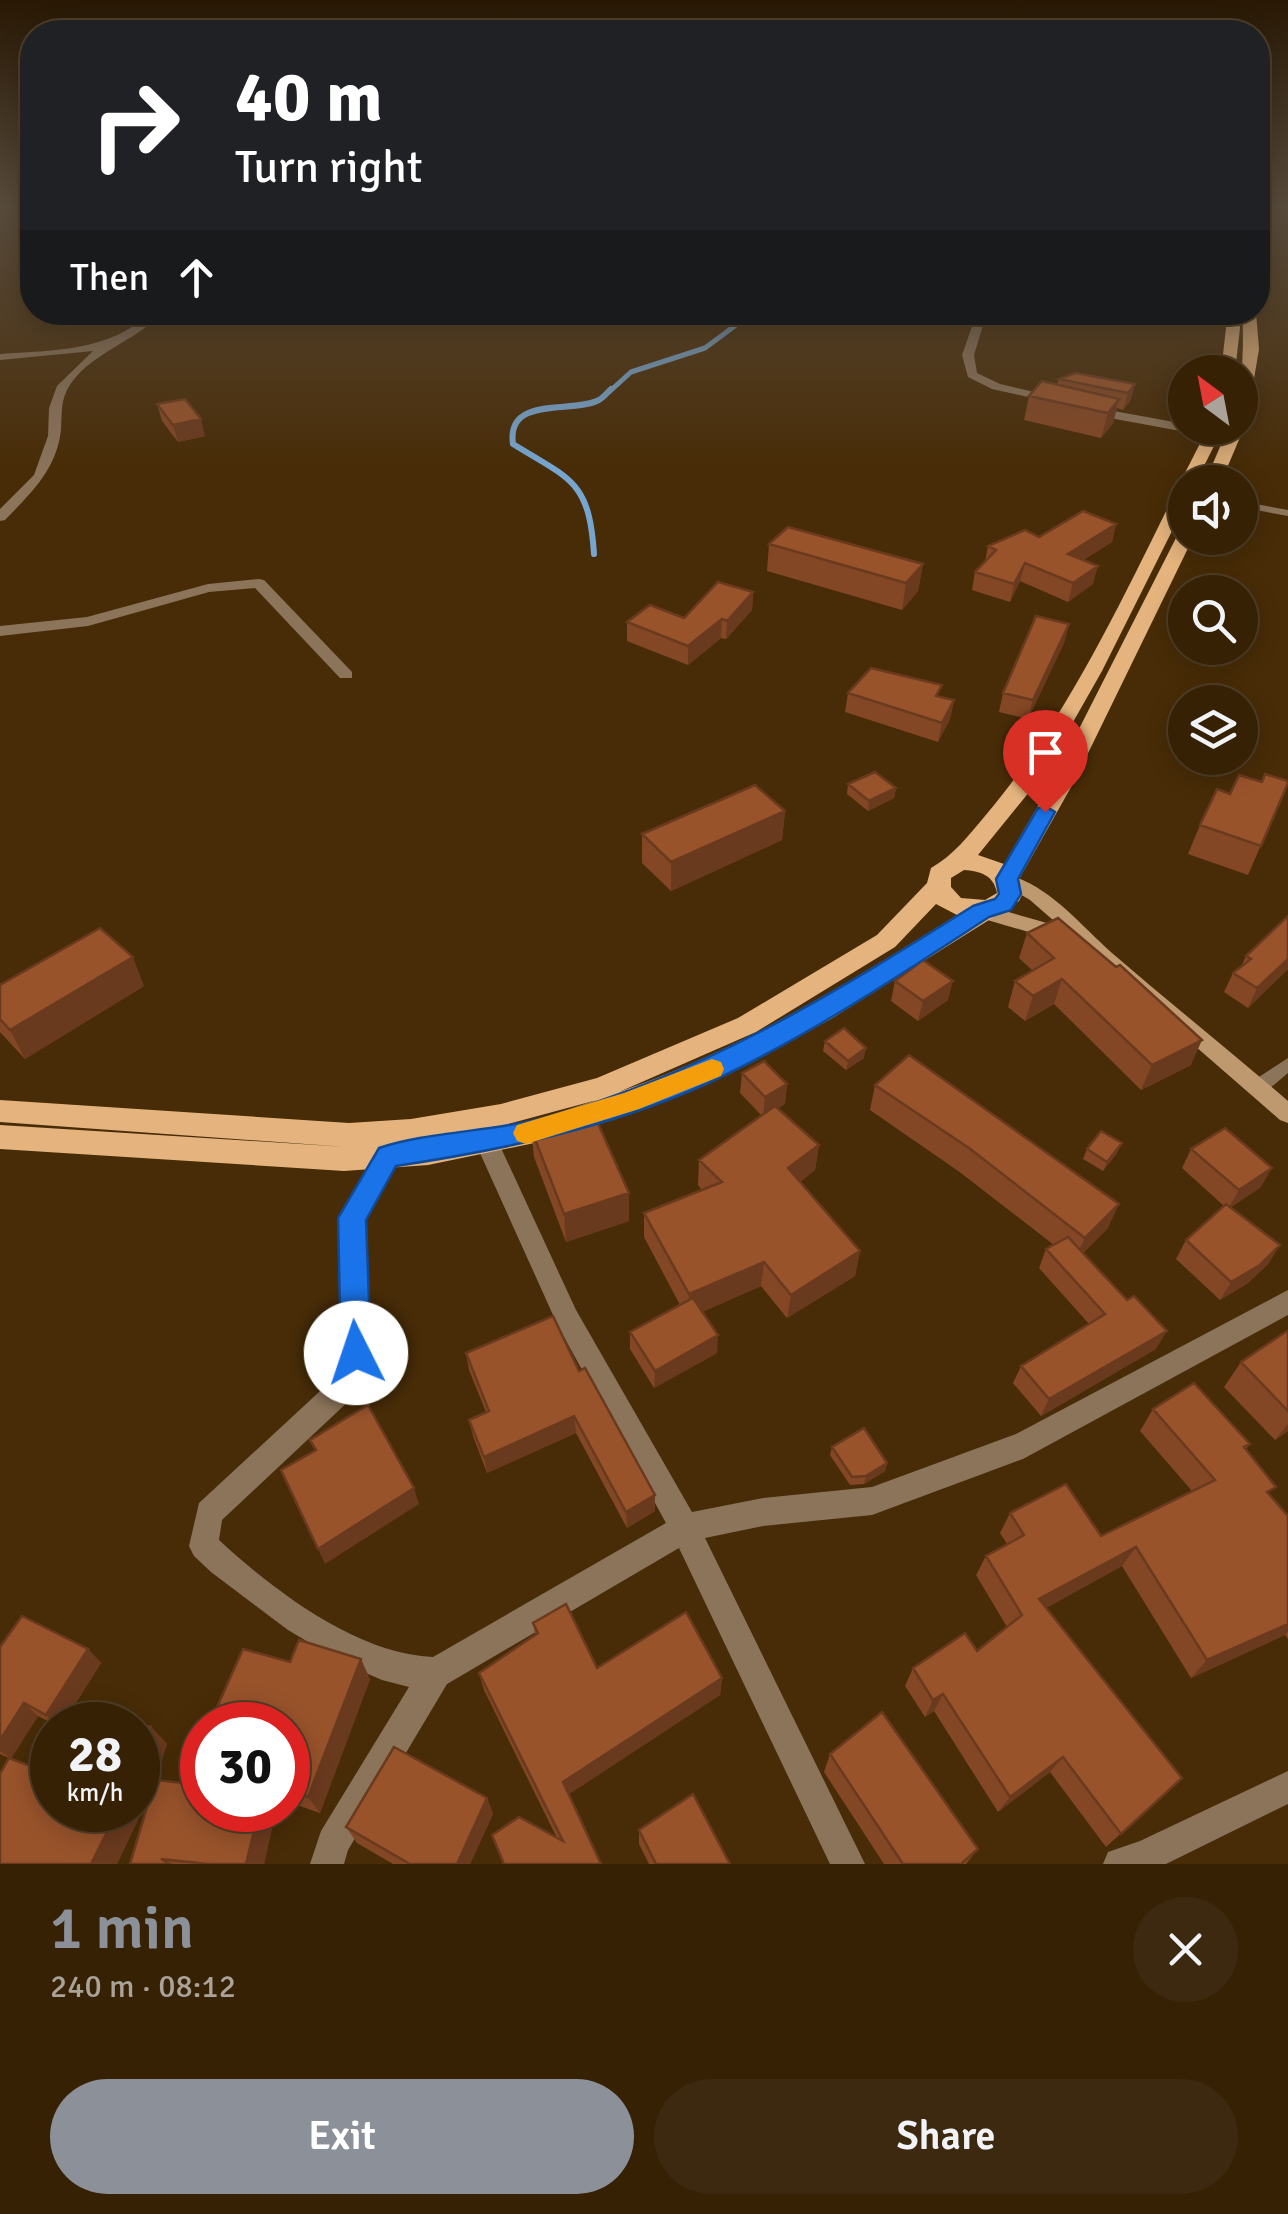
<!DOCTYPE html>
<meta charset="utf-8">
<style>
body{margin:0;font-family:Signika,sans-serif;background:#3d290f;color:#f1f3f6;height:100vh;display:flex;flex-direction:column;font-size:38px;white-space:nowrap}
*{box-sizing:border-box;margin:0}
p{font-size:32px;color:#aaa39a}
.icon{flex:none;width:55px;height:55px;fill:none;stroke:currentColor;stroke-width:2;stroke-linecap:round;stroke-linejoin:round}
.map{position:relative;height:1864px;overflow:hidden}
.details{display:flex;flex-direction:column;background:#362105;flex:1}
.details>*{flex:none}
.guide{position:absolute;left:20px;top:20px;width:1250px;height:305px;border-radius:40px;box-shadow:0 5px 25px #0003,0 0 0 2px #503e27;background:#202124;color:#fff;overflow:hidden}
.needle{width:65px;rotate:328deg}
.controls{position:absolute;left:1168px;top:355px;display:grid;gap:20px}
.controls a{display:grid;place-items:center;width:90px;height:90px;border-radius:50%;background:#362105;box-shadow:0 5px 25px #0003,0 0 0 2px #503e27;font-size:50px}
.speed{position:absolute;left:30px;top:1702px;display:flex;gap:20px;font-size:50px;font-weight:700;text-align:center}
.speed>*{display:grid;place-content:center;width:130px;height:130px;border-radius:50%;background:#362105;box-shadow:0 5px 25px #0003,0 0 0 2px #503e27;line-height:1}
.speed small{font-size:25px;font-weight:400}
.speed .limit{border:15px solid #d22;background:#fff;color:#111}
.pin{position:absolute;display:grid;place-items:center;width:85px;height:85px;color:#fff;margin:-102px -42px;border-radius:50% 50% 50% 0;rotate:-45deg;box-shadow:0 0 10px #0007}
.pin .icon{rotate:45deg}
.me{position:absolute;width:110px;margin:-55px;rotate:356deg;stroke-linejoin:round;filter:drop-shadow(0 0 8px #0008)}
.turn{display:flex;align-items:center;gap:35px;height:210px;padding:0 50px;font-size:45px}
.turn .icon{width:130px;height:130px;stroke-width:2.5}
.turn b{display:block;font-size:70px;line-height:85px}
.then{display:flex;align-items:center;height:95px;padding:0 50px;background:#0003;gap:20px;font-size:38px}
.round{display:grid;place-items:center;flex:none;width:105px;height:105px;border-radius:52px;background:#3d290f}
.summary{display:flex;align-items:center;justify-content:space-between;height:170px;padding:0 50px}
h1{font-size:60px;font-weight:600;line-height:75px;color:#8c9099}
.button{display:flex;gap:20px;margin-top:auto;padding:20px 50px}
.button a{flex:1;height:115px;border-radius:60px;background:#8c9099;color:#fff;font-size:40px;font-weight:600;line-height:115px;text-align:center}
.button a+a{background:#3d290f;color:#f1f3f6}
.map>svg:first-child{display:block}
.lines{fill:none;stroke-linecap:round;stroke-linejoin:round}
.stream-far1{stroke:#76a6d0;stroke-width:5}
.stream{stroke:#76a6d0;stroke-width:6}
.service{fill:#8c745b;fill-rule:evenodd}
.minor{fill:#8c745b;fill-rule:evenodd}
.secondary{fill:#be996f;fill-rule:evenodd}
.primary{fill:#e5b47e;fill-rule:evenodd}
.wall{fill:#834725}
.shaded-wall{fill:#6a3a1e}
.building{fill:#98532b;stroke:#6a3a1e;stroke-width:2.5}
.route{fill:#1a73e8;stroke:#114b97;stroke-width:2.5}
.slow{fill:#f59e0b}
</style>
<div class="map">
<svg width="1288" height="1864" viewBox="0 0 1288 1864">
<rect width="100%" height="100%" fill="#482c07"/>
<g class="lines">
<path class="stream-far1" d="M609,392l22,-20 74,-24 31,-23v-6l-12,-7"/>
<path class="stream" d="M594,554c-5,-74 -23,-74 -81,-110 -7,-49 59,-30 86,-44 5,-3 8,-7 12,-11"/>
<path class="service" d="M1240,501l48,9v6l-48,-9z
M1288,1058v15c-10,8 -23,23 -37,19l-2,-5 2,-5z"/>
<path class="minor" d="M151,312h12c-27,30 -77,42 -96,78 -8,16 -4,31 -7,47 -7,36 -30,57 -55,83l-5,1v-12l34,-34 14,-39 1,-28 8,-22 36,-35 -93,9v-6c54,-4 109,-2 151,-42z
M977,312h10l-13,43 3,18 23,11 59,14v6l-67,-15 -24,-12 -6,-22z
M1092,407l93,17v4h18l16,5 -6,4 -125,-23 -2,-3z
M259,579l5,1 88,92v6h-12l-85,-90 -46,4 -121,34 -88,10v-10l87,-9 121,-33z
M487,1133l8,2 81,175 116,202 71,-14 109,-11 144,-53 272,-144v25l-265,144 -151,56 -109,11 -58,12 160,326h-35l-151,-316 -232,136 -99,166 -4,14h-34l11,-33 88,-144 -27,-7 -37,-16 -57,-34 -77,-58 -17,-16 -5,-10 10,-43 133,-123 11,-27 -3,-135 40,-69 8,-3 8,3 4,7 -36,63 5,134 -17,45 -130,122 -3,20c55,51 138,114 214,117l233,-134 -108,-197 -83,-184 4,-7z
M1288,1771v33l-122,60h-63l5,-12 32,-11z"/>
<path class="secondary" d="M1009,875c43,13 70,49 103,78 58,50 118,98 176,148v22l-8,-3 -209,-182 -8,4 -86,-25 -3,-5 10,-7 77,22 -31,-27 -31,-18 3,-5z"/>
<path class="primary" d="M1223,312h14l3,16 -5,44h-14l5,-44z
M1242,312h14l3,37 -11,66 -8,5c0,-37 5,-71 2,-108z
M1241,425l3,3 -23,54h-16l23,-54z
M1208,428h15l-27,54h-11v23l-83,166 -59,104 -65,80 26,9 48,-82 124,-244 9,-5v5h8l-119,244 -56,99 4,14 -3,6 -188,118 -126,66 -156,55 -121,25 -84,6 -344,-22v-24l347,22 -347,-25v-22l349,23 62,-4 90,-15 96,-26 141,-60 139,-83 50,-52 4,-15c23,-13 37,-32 54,-52 96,-113 156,-260 223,-388zM964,870c16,1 30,5 33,23l-12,7 -24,-2 -10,-11v-9zM936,904l21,11c-109,68 -216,135 -338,177l137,-60 139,-85zM597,1100c-58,20 -120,37 -181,42l85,-16z"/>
</g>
<path class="wall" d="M1059,379l76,5 -5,17 -7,9 -6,-2 -4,15 -12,15 -77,-18 5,-24 28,-12z
M157,404l48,32 -27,6 -16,-21z
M1116,524l-4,18 -29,18 10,24 -25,18 -48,-21 -10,21 -38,-12 3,-18 10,-10 3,-16z
M769,544l154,20 -5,27 -16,19 -135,-39z
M753,592l-1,18 -26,29 -5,-1 -33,27 -61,-24v-19l57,-4z
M1069,624l-5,19 -36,76 -29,-7 4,-19z
M848,693l92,3 14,4 -4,19 -12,23 -93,-30z
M1262,782l26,1 -40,92 -60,-21 12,-29z
M848,784l48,4 -2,10 -26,13 -21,-17z
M785,811l-3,29 -111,51 -29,-28v-29z
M1027,933l164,132 -50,25 -87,-86 -29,17 -17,-14 7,-26 18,-10 -14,-13z
M1246,956l42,13 -40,39 -24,-16 9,-19 8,-6z
M895,981l53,19 -30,21 -27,-20z
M0,985l144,1 -119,73 -25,-27z
M825,1041l39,17 -18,12 -23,-19z
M742,1073l45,11 -2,20 -7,4 41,37 -4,25 -15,12 60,69 -5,25 -68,42 -26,-32 -59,26 15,41 -63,35 -24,-39v-17l50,-27 -36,-68v-24l58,-23 -4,-5 1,-25 63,-44 -22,-23z
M875,1085l233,143 -25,25 73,96 -115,67 -28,-33 8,-17 68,-42 -50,-56 7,-19 8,-4 -93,-72 -91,-63z
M531,1129l98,92 -63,21 -32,-85z
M1087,1149l30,4 -14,18 -20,-12z
M1191,1149l70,38 -30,20 49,38 -12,19 -20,19 -28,17 -44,-41 10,-19 38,-34 -42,-38z
M1288,1332v99l-13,9 -51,-53 17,-25z
M466,1353l113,18 76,140 -28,17 -51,-95 -89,40 -14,-37 -4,-16 17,-8 -17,-42z
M1153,1409l97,35 -4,5 24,46 18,21v123l-3,-4 -94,43 -69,-112 -76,42 136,170 -76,69 -56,-75 -52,40 -64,-101 -9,6 -20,-31 8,-18 64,-17 30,-24 -31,-52 10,-19 21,-12 -7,-11 10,-20 91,23 91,-45 -52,-60z
M832,1447l55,16 -2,8 -21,13 -14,1 -20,-30z
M22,1616l66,33 13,14 -39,62h-7l-17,-9 -27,42 41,16v36h86v-85h-24l3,-6 34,8 16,17 -17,50 -33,70h-117v-91l9,-15 -9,-4v-107z
M533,1623l64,45 125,10 -2,17 -151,99 32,70 -44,-26 -73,-148 -5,-17 56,-38z
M290,1662l80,17 -50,134 -32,-11v-77z
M830,1754l148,95 -12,15h-82l-60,-92z
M183,1783l19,27h74l-12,54h-134z
M487,1798l6,16 -23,50h-77l-36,-21 -11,-16z
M639,1830l91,34h-81l-10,-20z"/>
<path class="shaded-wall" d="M1135,384l-5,17 -7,9 5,-17z
M1119,399l-6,24 -12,15 7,-25z
M201,419l4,17 -27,6 -5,-17z
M1116,524l-4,18 -48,30 4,-18z
M1025,563l-5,18 -10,21 4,-18z
M923,564l-5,27 -16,19 4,-27z
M1098,566l-5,18 -25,18 5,-19z
M753,592l-1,18 -26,29 1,-18z
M722,619l-1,19 -33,27v-19z
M1069,624l-5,19 -36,76 5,-19z
M954,700l-4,19 -12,23 4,-19z
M896,788l-2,10 -26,13 1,-10z
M785,811l-3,29 -111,51v-29z
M133,957l11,29 -119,73 -15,-29z
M1288,959v10l-40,39 9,-20z
M1062,979l-8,25 -29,17 8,-25z
M953,981l-5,19 -30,21 5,-20z
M1202,1040l-11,25 -50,25 11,-25z
M866,1048l-2,10 -18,12 2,-9z
M787,1084l-2,20 -22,13 2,-20z
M1122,1143l-5,10 -14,18 4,-9z
M819,1145l-4,25 -30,23 3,-25z
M1272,1168l-11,19 -33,22 11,-19z
M629,1193v28l-63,21 -2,-28z
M1119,1204l-11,24 -34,33 11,-23z
M1280,1245l-12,19 -20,19 -28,17 11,-18z
M860,1251l-5,25 -68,42 4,-23z
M764,1262l-3,24 -73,32 1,-24z
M1167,1331l-11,18 -115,67 8,-17z
M718,1335l-1,18 -63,35 1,-17z
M574,1416l2,17 -89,40 -3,-16z
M1288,1424v7l-13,9z
M887,1463l-2,8 -21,13 2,-8z
M414,1488l5,16 -94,60 -7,-15z
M655,1495v16l-28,17 -1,-16z
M1136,1547l-14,19 -94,52 11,-19z
M1288,1624v8l-3,3 -94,43 16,-18z
M88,1649l13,14 -39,62h-5l-11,-10z
M361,1659l9,20 -50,134 -12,-16z
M722,1678l-2,17 -154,101 -3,-14z
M943,1694l-9,17 -9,6 8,-17z
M24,1703l14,13 -27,43 -11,-8v-11z
M151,1727l16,17 -17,50 -33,70h-26l27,-54h20v-43z
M1063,1757l-13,15 -52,40 12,-15z
M487,1798l6,16 -23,50h-13z
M259,1810h17l-12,54h-18z"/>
<path class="building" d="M1076,373l59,11 -7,9 -69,-14z
M1042,381l77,18 -11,14 -79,-17z
M185,399l16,20 -28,6 -16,-21z
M1083,511l33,13 -48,30 30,12 -25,17 -48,-20 -11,21 -39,-12 21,-22 -8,-4 37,-16 14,7z
M788,527l135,37 -17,19 -137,-39z
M718,582l35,10 -26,29 -5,-2 -34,27 -61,-24 23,-17 34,13z
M1036,616l33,8 -36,76 -30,-7z
M871,668l71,17 -6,11 18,4 -12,23 -94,-30z
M875,772l21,16 -27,13 -21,-17z
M1265,774l23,7v2l-27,63 -61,-21 17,-36 13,5 9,-19 23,7z
M755,785l30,26 -114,51 -29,-28z
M1288,916v43l-31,29 -24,-15 18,-14 -5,-3z
M1058,918l58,49 4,-2 82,75 -50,25 -90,-86 -29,17 -18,-15 39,-23 -27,-25z
M100,928l33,29 -123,73 -10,-11v-34z
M923,960l30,21 -30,20 -28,-20z
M844,1028l22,20 -18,13 -23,-20z
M909,1055l210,149 -34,34 -116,-90 -94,-63z
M764,1061l23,23 -22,13 -23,-24z
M775,1106l44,39 -31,23 72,83 -69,44 -27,-33 -75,32 -45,-81 78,-31 -23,-22z
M592,1110l37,83 -65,21 -33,-85z
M1225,1128l47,40 -33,22 -48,-41z
M1101,1131l21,12 -15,19 -20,-13z
M1226,1204l54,41 -20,20 -29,17 -45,-42z
M1068,1237l59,63 7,-4 33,35 -118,68 -28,-33 84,-52 -59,-65z
M693,1298l25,37 -63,36 -25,-39z
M553,1316l26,55 6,-3 70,127 -29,17 -52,-96 -90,41 -15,-37 20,-9 -23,-58z
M1287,1331l1,1v79l-47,-49z
M1194,1383l56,61 -6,3 32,40 -9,5 21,24v108l-81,36 -71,-113 -97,52 143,179 -61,56 -58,-77 -53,40 -67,-103 -10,6 -20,-32 52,-35 12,18 45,-36 -36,-59 38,-21 -14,-22 56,-29 35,52 114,-56 -62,-71z
M368,1405l46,83 -96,61 -37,-79 35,-20 -6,-10z
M864,1428l23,35 -21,13 -14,1 -20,-30z
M566,1604l31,64 89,-56 36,66 -159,104 38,82h-97l-12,-29 27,-18 44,24 -84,-168 59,-40 -5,-10z
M22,1616l66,33 -42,66 -22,-12 -24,37v-93z
M299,1640l62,19 -53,138 -20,-7v-65h-79l34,-76 47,13z
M882,1712l96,137 -17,15h-58l-73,-110z
M117,1719l34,8 -13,40v-42h-24z
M202,1739v71h57l-13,54h-38l-47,-5 9,5h-40l25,-84 28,3z
M394,1747l93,51 -30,66h-47l-64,-37z
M9,1758l43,16v36h66l-27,54h-91v-90z
M693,1794l37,70h-74l-17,-34z"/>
<linearGradient id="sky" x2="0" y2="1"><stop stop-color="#281804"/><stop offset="0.44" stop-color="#584b3c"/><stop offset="1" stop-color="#584b3c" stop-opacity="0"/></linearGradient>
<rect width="1288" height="470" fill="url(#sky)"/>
<path class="route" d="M1045,806l10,6 -37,67 3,15 -10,16 -22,7c-92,60 -183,121 -283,167 -98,44 -204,66 -310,82l-30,54 5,133 -4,10 -11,4 -10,-4 -5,-10 -3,-135 41,-70c50,-17 117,-16 172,-32 157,-44 285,-124 422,-210l22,-7 4,-5 -3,-15 42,-71z"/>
<path class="slow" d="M712,1059l9,3 3,7 -3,7 -82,33 -113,35 -9,-3 -4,-8 4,-8 107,-32z"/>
</svg>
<div class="controls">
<a><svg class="needle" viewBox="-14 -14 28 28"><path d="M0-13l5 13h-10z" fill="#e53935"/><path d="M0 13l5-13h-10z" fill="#aaa39a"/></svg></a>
<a><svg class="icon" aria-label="sound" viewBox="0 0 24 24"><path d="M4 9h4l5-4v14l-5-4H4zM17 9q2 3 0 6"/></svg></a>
<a><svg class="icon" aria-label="search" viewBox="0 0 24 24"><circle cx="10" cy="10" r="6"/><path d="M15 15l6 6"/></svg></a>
<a><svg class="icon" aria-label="layers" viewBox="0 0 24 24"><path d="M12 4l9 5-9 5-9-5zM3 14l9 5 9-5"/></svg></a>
</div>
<div class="speed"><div>28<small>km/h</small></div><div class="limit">30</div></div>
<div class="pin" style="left:1045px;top:812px;background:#d93025"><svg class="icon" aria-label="arrive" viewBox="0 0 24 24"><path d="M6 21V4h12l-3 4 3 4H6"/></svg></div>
<svg class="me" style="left:356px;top:1353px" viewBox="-20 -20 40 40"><circle r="19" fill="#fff"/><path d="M0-13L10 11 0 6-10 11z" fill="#1a73e8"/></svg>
<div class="guide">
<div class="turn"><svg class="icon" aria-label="right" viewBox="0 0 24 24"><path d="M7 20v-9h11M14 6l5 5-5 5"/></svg><div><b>40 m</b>Turn right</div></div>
<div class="then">Then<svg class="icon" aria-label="ahead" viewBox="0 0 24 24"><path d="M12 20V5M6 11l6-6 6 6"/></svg></div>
</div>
</div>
<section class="details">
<div class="summary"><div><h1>1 min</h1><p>240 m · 08:12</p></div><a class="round"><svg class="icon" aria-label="close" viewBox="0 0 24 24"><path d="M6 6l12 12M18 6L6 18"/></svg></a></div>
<div class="button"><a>Exit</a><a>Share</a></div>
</section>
